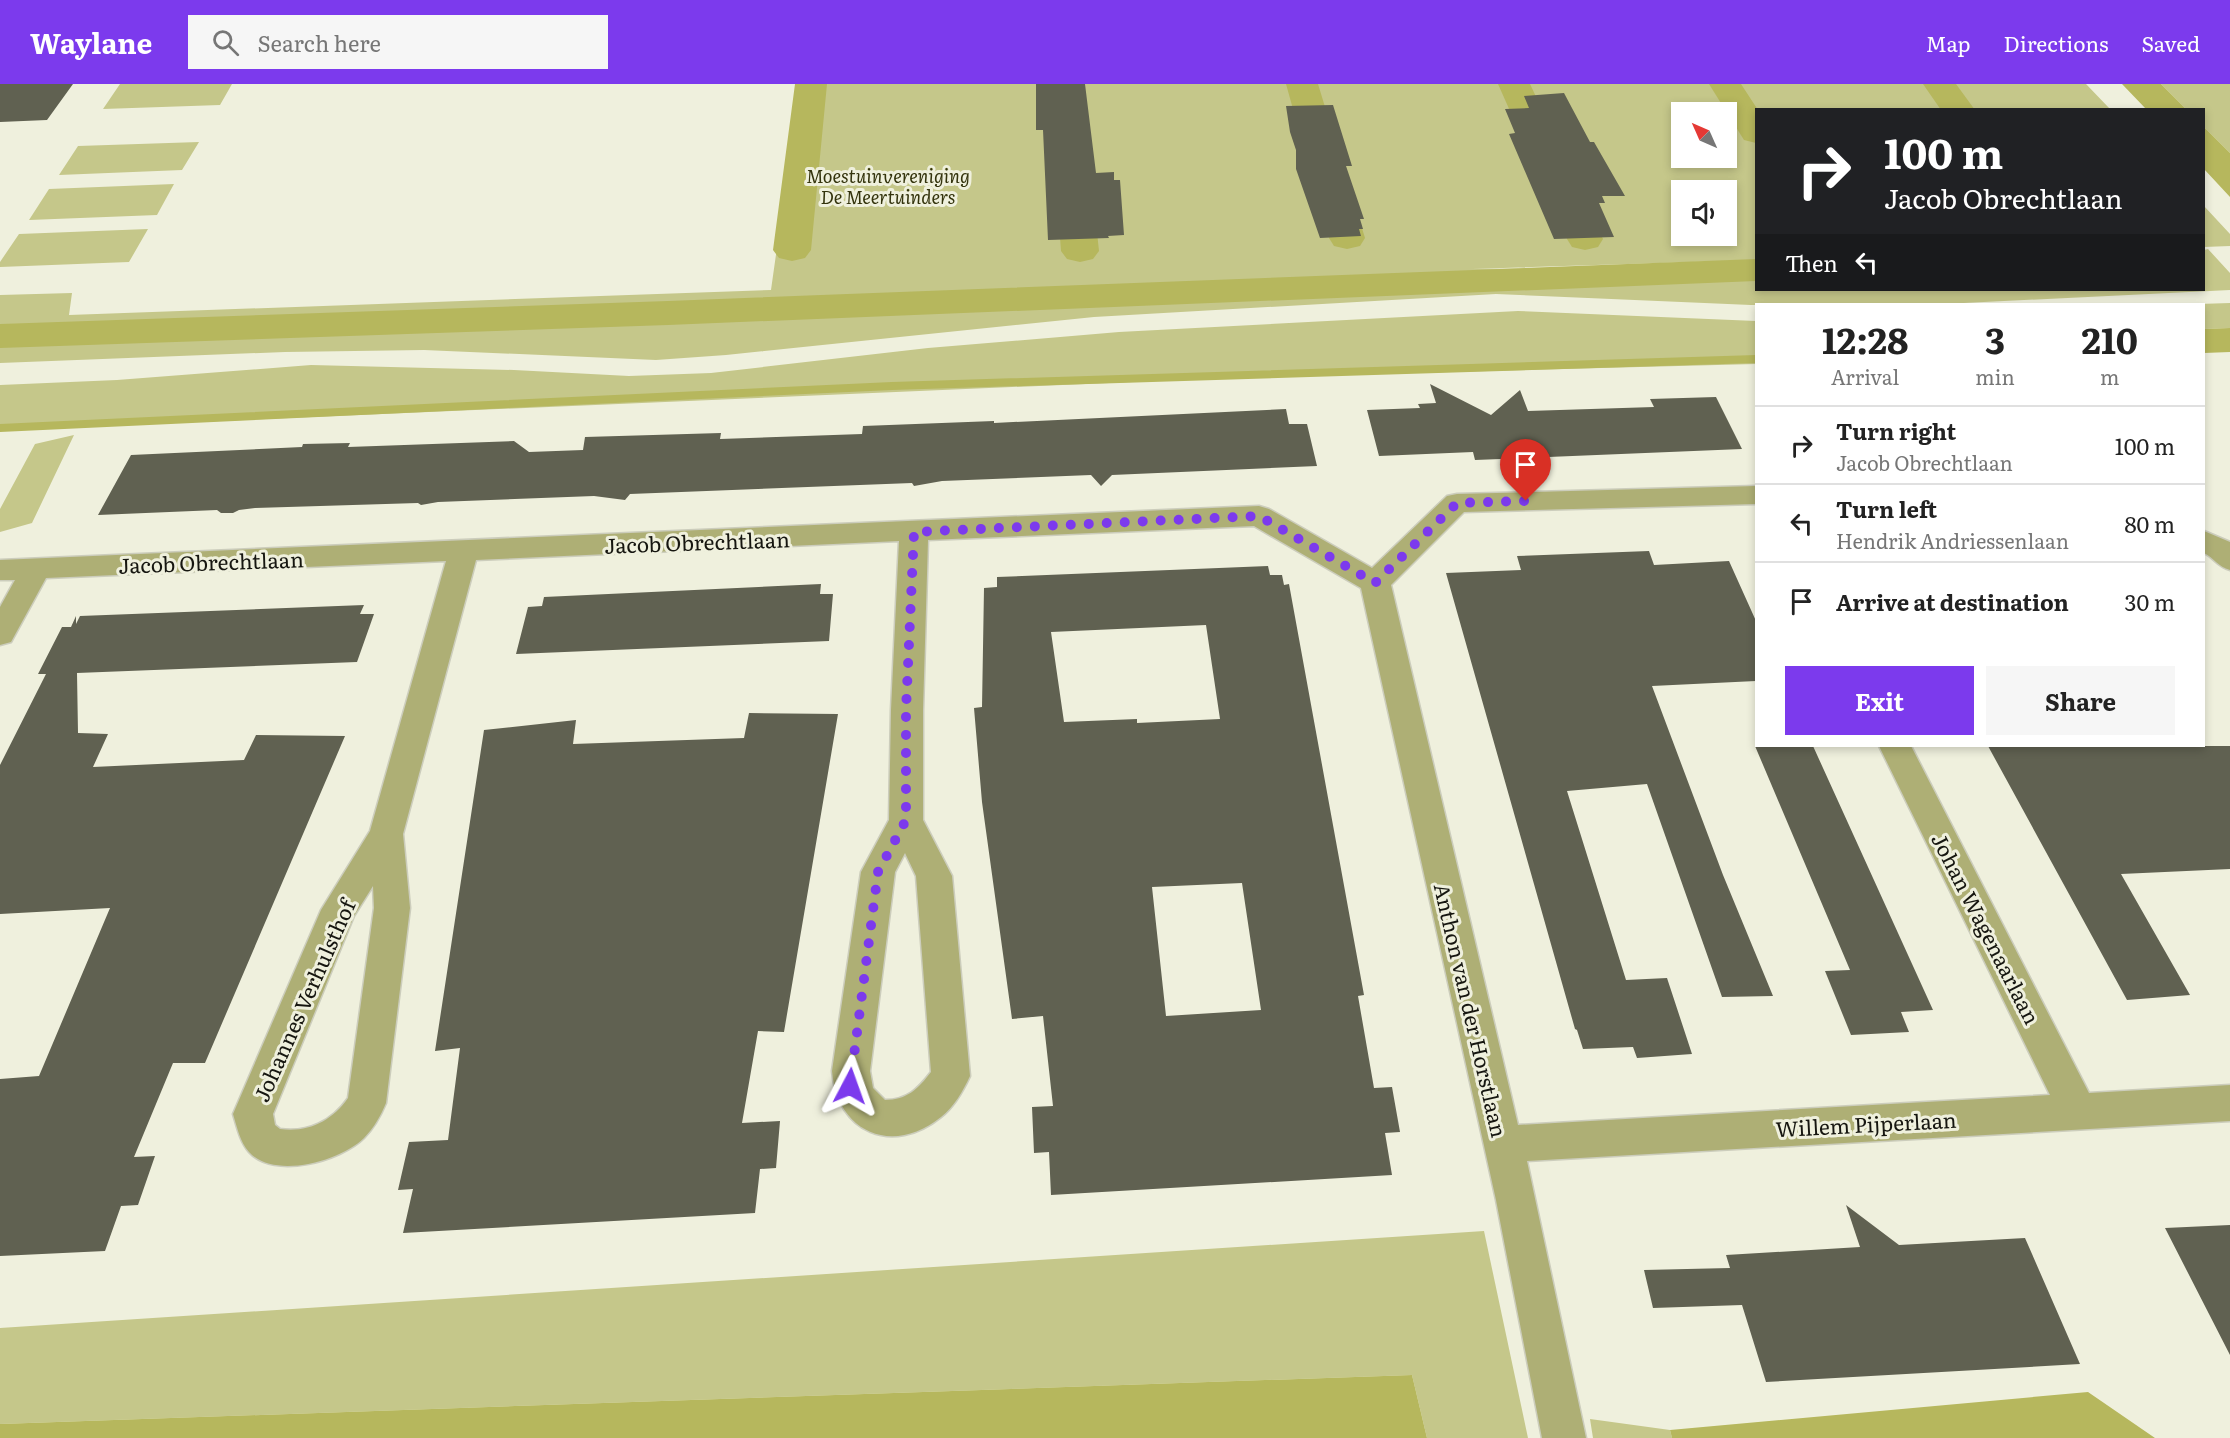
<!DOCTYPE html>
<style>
body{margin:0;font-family:Literata,serif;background:#f6f6f6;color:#222;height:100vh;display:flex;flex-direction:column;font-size:22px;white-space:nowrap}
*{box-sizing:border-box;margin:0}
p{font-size:20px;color:#767676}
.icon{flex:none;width:33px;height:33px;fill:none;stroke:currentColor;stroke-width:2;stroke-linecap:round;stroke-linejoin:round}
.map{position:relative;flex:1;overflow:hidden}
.details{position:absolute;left:1755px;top:219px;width:450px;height:444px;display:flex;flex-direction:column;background:#fff;border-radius:0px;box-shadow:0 3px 9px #0003}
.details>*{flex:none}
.hud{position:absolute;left:1755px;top:24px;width:450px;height:183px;border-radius:0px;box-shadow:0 3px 9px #0003;background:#202124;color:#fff;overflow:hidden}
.needle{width:39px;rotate:315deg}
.buttons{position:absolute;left:1671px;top:18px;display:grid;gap:12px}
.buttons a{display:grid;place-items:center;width:66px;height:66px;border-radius:0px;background:#fff;box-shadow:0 3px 9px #0003;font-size:30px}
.pin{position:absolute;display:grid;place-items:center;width:51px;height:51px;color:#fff;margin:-62px -26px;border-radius:50% 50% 50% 0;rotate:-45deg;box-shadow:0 0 6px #0007}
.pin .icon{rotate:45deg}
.me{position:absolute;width:66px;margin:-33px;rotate:4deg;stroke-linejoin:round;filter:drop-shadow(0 0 4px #0008)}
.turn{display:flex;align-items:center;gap:21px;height:126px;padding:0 30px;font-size:27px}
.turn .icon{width:78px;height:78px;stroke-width:2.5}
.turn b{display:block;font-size:42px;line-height:51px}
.then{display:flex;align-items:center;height:57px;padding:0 30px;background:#0003;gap:12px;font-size:22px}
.eta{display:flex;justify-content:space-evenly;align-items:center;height:102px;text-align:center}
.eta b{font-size:36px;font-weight:700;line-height:42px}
.primary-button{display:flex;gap:12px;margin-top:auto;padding:12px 30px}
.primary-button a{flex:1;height:69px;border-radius:0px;background:#7c3aed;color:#fff;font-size:24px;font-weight:700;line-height:69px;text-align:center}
.primary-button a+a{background:#f6f6f6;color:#222}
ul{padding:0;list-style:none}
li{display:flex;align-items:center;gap:18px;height:78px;padding:0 30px;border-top:2px solid #e0e0e0}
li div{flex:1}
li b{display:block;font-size:22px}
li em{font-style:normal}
header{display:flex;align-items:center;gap:36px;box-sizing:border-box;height:84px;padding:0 30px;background:#7c3aed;color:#fff}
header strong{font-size:28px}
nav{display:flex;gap:33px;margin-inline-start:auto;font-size:21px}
.search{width:420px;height:54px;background:#f6f6f6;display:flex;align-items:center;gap:15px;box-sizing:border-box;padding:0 21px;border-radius:0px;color:#767676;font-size:22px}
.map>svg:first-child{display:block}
.green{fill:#c5c78a;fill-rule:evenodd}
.water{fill:#b6b75d}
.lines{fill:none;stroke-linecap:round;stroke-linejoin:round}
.stream{fill:#b6b75d;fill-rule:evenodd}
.canal{fill:#b6b75d;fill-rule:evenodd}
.building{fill:#606151;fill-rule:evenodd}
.minor-casing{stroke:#cccdbc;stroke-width:3}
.minor{fill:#aeaf75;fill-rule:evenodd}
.route{stroke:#7c3aed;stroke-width:10;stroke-dasharray:0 18}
.labels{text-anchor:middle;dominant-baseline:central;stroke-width:6;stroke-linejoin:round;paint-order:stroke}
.far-park-label{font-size:18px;font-style:italic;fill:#33330c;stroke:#eff0dd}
.street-label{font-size:21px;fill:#161610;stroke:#eff0dd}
</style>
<header>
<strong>Waylane</strong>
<div class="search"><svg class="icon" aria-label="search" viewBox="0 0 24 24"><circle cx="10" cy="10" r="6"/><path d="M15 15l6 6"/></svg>Search here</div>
<nav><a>Map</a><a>Directions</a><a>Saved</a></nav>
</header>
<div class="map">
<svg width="2230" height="1354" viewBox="0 0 2230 1354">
<rect width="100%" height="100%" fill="#eff0dd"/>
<path class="green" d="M120,0h112l-12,21 -117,4z
M800,0h1286l24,25 -354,1v150l-284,9 284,-2v23h448v-40l4,-1 22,24v17l-286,14 -193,1 -255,-11 -402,23 -368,38 -70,5 -232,-10 -139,2 -285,11v-68l72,-2 -3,22 702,-25zM1682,28h44v46h-44zM1682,106h44v46h-44z
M2161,0h69v69l-26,-26v-17l-18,-1z
M199,58l-17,28 -123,5 19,-29z
M174,100l-17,31 -128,5 20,-31z
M2204,122l26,28v12l-26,1z
M148,145l-19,33 -129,5v-5l19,-28z
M2230,219v25l-26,1v-25h-5z
M1518,227l238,10v43l-531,14 -1029,44 -144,1 -52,3v-41l117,-5 194,-15 203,5 115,6 82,-3 217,-25 191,-16z
M74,351l-42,88 -32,9v-23l35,-65z
M1484,1147l44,207h-101l-15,-63 -1412,49v-96z
M1590,1335l80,11 2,8h-79z"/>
<path class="water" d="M2122,0h39l25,25h-40z
M2204,43l26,26v44l-26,-28z
M2230,244v24l-26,1v-24z
M1412,1291l15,63h-1427v-14z
M2088,1308l67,46h-483l-2,-8z"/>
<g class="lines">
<path class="stream" d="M1756,271v8l-864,27 -892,42v-8l892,-42z"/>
<path class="canal" d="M795,0h32l-16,166 -6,8 -13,3 -13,-3 -6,-8z
M1049,0h32l18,167 -6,8 -13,3 -13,-3 -6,-8z
M1286,0h32l47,154 -5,8 -13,3 -13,-3 -5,-8z
M1498,0h32l73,155 -5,8 -13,3 -13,-3 -5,-8z
M1709,0h32l17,26 -2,33 -12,-3z
M1923,0h33l19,26h-34z
M1756,175v22l-1088,44 -668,23v-24l668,-23z"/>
</g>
<path class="building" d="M0,0h73l-26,36 -47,2z
M1036,0h49l11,89 18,-1v8h6l4,55 -16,1 1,2 -61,2 -5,-110h-7z
M1564,9l26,49h4l31,54h-23l3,7h-6l15,34 -60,2 -45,-105 6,-1 -10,-24 24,-1 -5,-12z
M1333,21l19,61h-6l18,53h-4l3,10h-4l2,7 -41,2 -24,-69v-19l-6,-18 -4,-26z
M1430,300l61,31 29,-25 8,21 126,-4 -4,-8 66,-2 26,52 -267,11 -2,-8 -94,4 -12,-46 53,-2 -2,-4 18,-1z
M1286,325l3,15h18l10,42 -205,9 -11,11 -10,-11 -149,6 -28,5 -2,-3 -282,11 -5,6 -31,-4 -156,6 -17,3 -3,-2 -163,5 -16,2 -6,3h-12l-4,-3 -119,5 33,-60 171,-8 1,-3 47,-1 -2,4 166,-6 15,11 54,-2 2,-13 136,-4 -1,6 142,-5 1,-8 131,-5v2z
M1649,467l5,14 75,-4 27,60v60l-104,5 71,189 50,121 -51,1 -75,-213 -80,7 59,189 41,-2 25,76 -55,4 -4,-11 -50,2 -6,-19 -2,-1 -129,-456 75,-3 -4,-14z
M1268,482l2,9h12l2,10 5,-1 75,411 -6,1 16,92 18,-1 8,45 -15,1 7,42 -341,20 -2,-43 -15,1 -2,-46 21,-1 -10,-90 -31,3 -30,-217 -8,-94 8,-1 2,-119 13,-1v-10zM1206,541l14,94 -83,4v-4l-73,3 -13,-90zM1242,799l19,127 -95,6 -14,-129z
M821,500l-1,10h13l-4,47 -313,13 12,-47 14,-1 2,-9z
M364,521l-4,9h14l-17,48 -280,11 1,60 30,1 -15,33 151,-7 12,-25 89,1 -140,327h-32l-39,94 21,-1 -17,49 -17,1 -16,45 -105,5v-177l39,-3 71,-168 -110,6v-149l46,-91h-8l24,-47h9l5,-11v8l4,-8z
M749,629l89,1 -54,318 -26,-1 -16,92 38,-2 -4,47 -16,1 -5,44 -352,20 10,-44 -15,1 11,-48 39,-2 12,-92 -25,3 49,-321 92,-10 -3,24 171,-6z
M1755,662h58l120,264 -32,2 8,20 -58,3 -26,-64 25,-1z
M1988,662h242v123l-109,5 69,121 -63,5z
M1846,1121l53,40 126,-7 55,126 -314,18 -24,-77 -89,3 -9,-38 86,-2 -4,-13 134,-8z
M2230,1141v130l-65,-127z"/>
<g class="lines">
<defs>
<path id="minor" d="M1756,402v18l-292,8 -73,73 127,540 532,-30 -171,-349h32l178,347 141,-8v36l-703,40 59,277h-44l-46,-238 -135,-612 -107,-62 -326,14 -5,170v110l29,56 18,200c-7,15 -16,31 -29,41 -48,39 -104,16 -109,-46l29,-199 28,-52 2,-110 8,-169 -423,19 -73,274 7,74 -24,195c-5,12 -12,25 -22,35 -23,23 -90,42 -115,14 -9,-10 -12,-25 -16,-38l88,-204 49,-79 76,-270 -400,17 -35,64 -11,3v-38l15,-27h-15v-20l1259,-54 10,3 103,59 75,-72 10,-2zM905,769l11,23 15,196c-13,17 -24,28 -46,28l-12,-12 -3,-17 25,-199zM373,802l1,22 -26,190c-16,23 -40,35 -68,31l-5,-4 -2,-11 81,-198z
M2204,447l26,11v28c-12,-3 -16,-12 -26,-17z"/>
</defs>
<use href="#minor" class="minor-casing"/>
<use href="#minor" class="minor"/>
</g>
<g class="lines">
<path class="route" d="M850,1002l28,-214 28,-52v-110l8,-178 345,-16 116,67 82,-80 69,-2"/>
</g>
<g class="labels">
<g class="far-park-label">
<text x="888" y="91">Moestuinvereniging<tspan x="888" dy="21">De Meertuinders</tspan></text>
</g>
<g class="street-label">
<text transform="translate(697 457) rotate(-2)">Jacob Obrechtlaan</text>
<text transform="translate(211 477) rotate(-2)">Jacob Obrechtlaan</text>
<text transform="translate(1987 844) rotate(63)">Johan Wagenaarlaan</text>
<text transform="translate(303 916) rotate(-66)">Johannes Verhulsthof</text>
<text transform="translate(1472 926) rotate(77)">Anthon van der Horstlaan</text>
<text transform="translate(1866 1039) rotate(-3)">Willem Pijperlaan</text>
</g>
</g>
</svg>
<div class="buttons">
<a><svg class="needle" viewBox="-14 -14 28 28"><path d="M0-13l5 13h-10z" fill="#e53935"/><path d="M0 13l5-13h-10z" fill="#767676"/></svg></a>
<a><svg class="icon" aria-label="sound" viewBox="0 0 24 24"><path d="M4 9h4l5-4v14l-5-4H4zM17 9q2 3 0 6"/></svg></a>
</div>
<div class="pin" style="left:1526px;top:417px;background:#d93025"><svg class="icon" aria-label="arrive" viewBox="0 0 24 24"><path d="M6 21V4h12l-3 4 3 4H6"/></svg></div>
<svg class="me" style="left:850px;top:1002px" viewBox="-20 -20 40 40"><path d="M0-17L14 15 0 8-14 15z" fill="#7c3aed" stroke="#fff" stroke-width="4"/></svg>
<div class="hud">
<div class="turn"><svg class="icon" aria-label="right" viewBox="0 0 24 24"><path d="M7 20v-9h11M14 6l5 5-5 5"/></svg><div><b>100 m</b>Jacob Obrechtlaan</div></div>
<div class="then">Then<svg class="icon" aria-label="left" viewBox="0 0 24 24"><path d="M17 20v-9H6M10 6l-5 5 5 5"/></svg></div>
</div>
<section class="details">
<div class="eta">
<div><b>12:28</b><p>Arrival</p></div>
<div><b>3</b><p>min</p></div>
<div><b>210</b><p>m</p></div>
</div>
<ul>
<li><svg class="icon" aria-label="right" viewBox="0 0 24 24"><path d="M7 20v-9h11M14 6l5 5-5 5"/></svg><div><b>Turn right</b><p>Jacob Obrechtlaan</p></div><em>100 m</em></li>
<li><svg class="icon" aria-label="left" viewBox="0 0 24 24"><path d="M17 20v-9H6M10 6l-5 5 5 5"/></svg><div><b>Turn left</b><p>Hendrik Andriessenlaan</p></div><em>80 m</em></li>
<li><svg class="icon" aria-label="arrive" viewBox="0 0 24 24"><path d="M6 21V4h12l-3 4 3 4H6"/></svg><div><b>Arrive at destination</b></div><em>30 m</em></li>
</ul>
<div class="primary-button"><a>Exit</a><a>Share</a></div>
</section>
</div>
